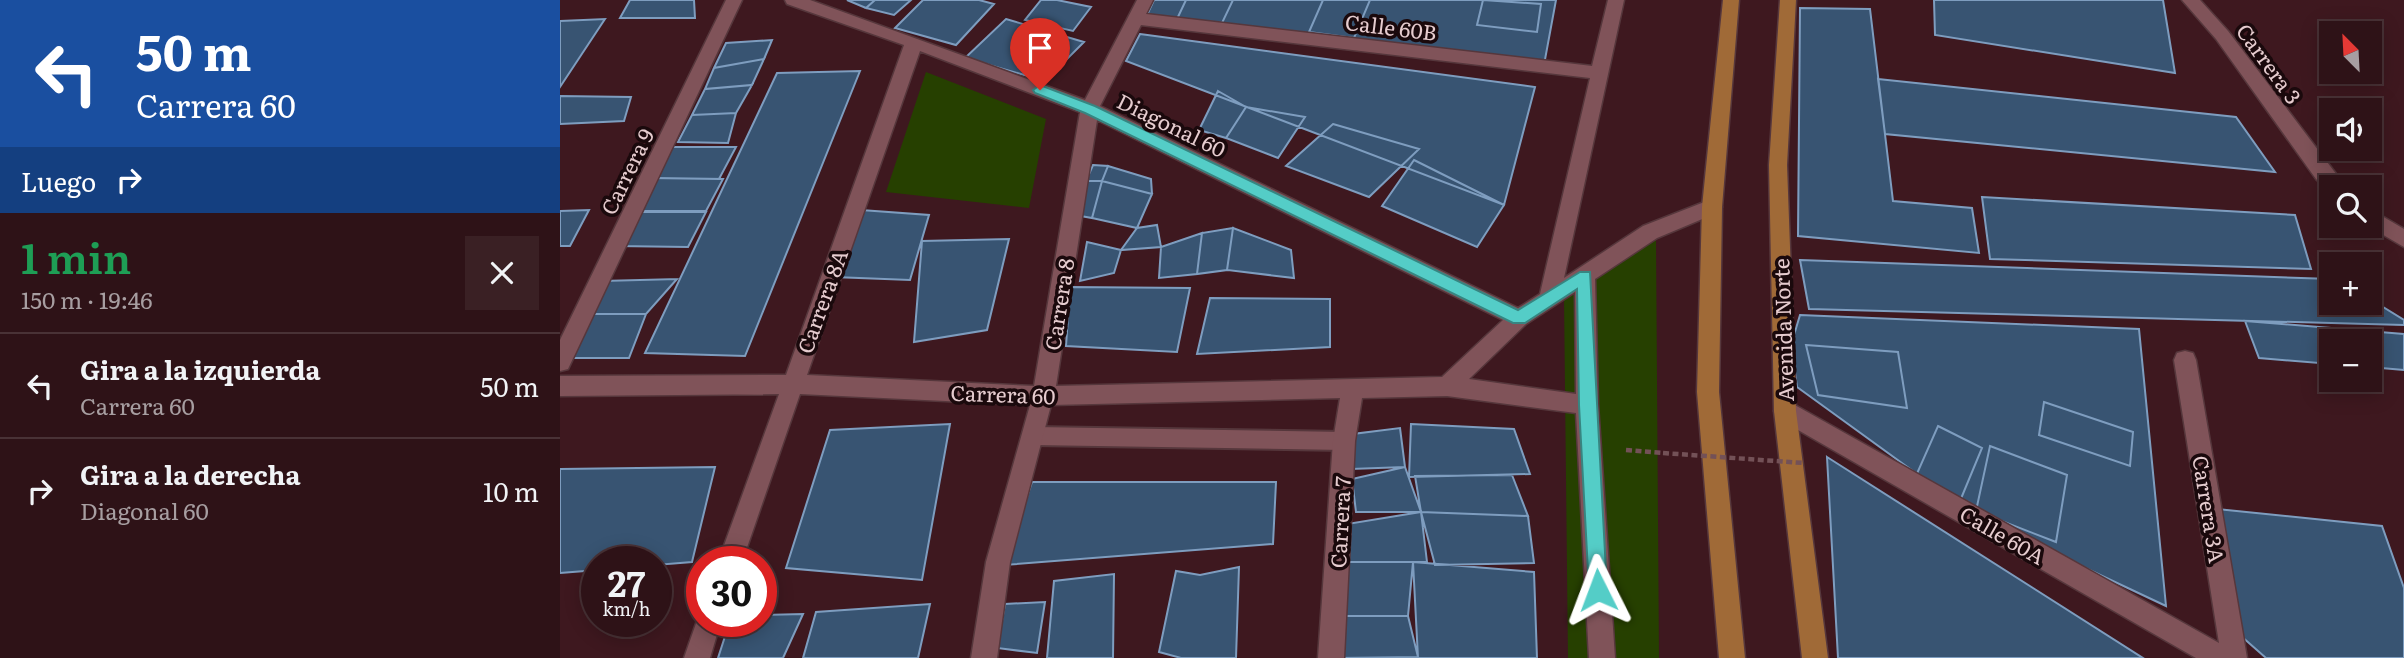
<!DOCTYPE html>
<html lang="es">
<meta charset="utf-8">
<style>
body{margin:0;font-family:Literata,serif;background:#3a2024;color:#f1f3f6;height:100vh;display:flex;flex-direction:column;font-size:26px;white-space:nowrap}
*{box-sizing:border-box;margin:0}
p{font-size:23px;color:#a79ea1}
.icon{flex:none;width:38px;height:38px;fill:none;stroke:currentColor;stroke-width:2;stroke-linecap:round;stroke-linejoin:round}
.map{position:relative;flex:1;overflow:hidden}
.panel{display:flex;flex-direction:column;background:#2e1217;width:560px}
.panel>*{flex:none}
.banner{background:#1a4fa0;color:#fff;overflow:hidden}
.needle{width:46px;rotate:336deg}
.controls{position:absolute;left:1759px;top:21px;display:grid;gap:14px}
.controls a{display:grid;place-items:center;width:63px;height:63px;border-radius:0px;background:#2e1217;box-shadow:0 4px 18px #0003,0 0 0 2px #493236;font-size:35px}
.speed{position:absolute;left:21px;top:546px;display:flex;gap:14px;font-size:35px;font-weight:700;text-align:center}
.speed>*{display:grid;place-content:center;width:91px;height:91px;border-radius:50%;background:#2e1217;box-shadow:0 4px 18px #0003,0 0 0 2px #493236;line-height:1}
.speed small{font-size:18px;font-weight:400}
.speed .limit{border:10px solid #d22;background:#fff;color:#111}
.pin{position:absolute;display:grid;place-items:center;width:60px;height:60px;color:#fff;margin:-72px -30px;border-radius:50% 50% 50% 0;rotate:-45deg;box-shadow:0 0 7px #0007}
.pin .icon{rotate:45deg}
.me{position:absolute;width:77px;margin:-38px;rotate:357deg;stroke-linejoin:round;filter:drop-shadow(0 0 5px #0008)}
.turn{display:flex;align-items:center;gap:24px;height:147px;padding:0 21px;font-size:32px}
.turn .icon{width:91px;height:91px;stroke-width:2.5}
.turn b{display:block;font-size:49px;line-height:60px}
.then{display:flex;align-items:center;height:66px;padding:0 21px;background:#0003;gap:14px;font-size:26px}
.round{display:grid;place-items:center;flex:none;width:74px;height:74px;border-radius:0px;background:#3a2024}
.summary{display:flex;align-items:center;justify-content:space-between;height:119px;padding:0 21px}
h1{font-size:42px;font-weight:600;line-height:52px;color:#1e9e55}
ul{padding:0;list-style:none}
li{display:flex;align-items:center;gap:21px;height:105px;padding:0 21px;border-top:2px solid #493236}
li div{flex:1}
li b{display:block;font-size:26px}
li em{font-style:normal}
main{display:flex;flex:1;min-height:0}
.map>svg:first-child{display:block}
.green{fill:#264000}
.building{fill:#385472;stroke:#7e9dbf;stroke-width:2}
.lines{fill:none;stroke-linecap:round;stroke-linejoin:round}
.service-casing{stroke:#56373c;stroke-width:4}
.minor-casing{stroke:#56373c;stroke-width:3}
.primary-casing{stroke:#56373c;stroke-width:3}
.path{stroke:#735157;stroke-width:4.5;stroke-dasharray:6 3.5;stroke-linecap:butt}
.service{fill:#805359;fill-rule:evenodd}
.minor{fill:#805359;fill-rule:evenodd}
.primary{fill:#a06a37;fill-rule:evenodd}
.path-bridge{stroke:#735157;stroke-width:4.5;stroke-dasharray:6 3.5;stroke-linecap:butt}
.route{fill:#54cdc7;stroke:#378581;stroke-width:2}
.labels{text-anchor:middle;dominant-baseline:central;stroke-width:7;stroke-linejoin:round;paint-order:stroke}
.street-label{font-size:21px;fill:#e6cccf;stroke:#1a090c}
</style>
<main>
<section class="panel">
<div class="banner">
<div class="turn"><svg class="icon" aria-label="left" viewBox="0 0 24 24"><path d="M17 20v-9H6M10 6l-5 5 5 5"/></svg><div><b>50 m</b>Carrera 60</div></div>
<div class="then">Luego<svg class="icon" aria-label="right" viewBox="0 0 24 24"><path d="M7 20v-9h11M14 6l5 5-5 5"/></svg></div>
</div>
<div class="summary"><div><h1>1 min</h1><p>150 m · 19:46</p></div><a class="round"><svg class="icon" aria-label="close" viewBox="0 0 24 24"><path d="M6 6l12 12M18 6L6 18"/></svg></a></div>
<ul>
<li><svg class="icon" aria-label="left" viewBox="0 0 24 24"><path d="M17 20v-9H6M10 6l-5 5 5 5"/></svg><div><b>Gira a la izquierda</b><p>Carrera 60</p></div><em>50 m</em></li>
<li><svg class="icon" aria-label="right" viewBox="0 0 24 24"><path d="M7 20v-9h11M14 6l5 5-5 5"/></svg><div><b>Gira a la derecha</b><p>Diagonal 60</p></div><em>10 m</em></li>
</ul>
</section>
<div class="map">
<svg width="1844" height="658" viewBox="0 0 1844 658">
<rect width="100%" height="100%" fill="#3e181f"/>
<path class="green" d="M366,72l120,47 -17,89 -143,-16z
M1096,240l3,418h-91l-4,-360z"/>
<path class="building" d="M70,0h64l1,18h-75z
M287,0h28l-9,8z
M315,0h36l-17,15 -28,-7z
M363,0h56l15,4 -38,41 -61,-17z
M481,0h16l34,7 -18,24 -48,-11z
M594,0h402l-12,65 -398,-48z
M626,0h47l-11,23 -45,-4z
M763,0h47l-16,38 -45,-6z
M923,0l58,4 -4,28 -60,-7z
M1374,0h229l12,73 -240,-38z
M1240,8l70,1 23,192 79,7 7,45 -181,-17z
M45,19l-45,68v-66z
M446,19l78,23 -39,39 -80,-23z
M580,34l395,53 -31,118 -378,-144z
M212,40l-8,19 -50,9 12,-25z
M204,59l-12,26 -47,4 9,-21z
M300,71l-115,285 -100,-3 132,-280z
M1318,79l358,38 39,55 -390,-38z
M192,85l-16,28 -44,2 13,-26z
M658,91l28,16 -20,31 -27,-8z
M0,96l71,1 -7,24 -64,3z
M686,107l59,10 -27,41 -52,-20z
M176,113l-8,30 -50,-1 14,-27z
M773,124l86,25 -50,48 -83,-31z
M109,147h67l-17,32 -68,-1z
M854,160l90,45 -27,42 -95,-41z
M533,165l15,1 -6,15h-16z
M548,166l43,13 1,15 -50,-13z
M95,178l68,1 -17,32h-70z
M526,181h16l-10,37 -17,-3z
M542,181l50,13 -15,34 -45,-10z
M1422,197l313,18 16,54 -321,-10z
M29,210l-19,36h-10v-35z
M301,210l68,5 -19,65 -76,-3z
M77,212h69l-18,35 -71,-1z
M597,225l4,22 -40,3 16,-22z
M673,228l-6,42 -30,4 5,-41z
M673,228l58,22 3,28 -67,-8z
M642,233l-5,41 -38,4 2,-31z
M449,239l-22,91 -73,12 8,-101z
M527,242l34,8 -7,23 -34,8z
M1240,260l531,19v24h39v-4l34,21v5l-595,-16z
M117,279l-31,35h-56l12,-33z
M510,287l120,1 -13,64 -111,-6z
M650,298l120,1v48l-133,7z
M30,314h56l-17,44h-64z
M1240,315l339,14 27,277 -191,-90 -178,-129 -6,-42z
M1685,321l159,13v36l-34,-3v-26h-39v23l-72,-6z
M1246,345l92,7 9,56 -89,-13z
M1484,402l89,30 -3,34 -91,-31z
M390,424l-28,156 -136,-12 44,-138z
M851,424l103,5 16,45 -121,3z
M1378,426l44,22 -22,53 -45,-23z
M840,428l5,39 -54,2 2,-35z
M1430,446l77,29 -11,67 -80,-31z
M1267,457l316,201h-305z
M155,467l-23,95 -36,3v-3h-59v8l-37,3v-104z
M845,467l16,45h-65l-4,-33z
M952,475l16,41 -107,-4 -6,-36z
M472,482h244l-3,62 -269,21z
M1657,509l165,17 22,62v70h-138l-25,-22z
M861,512l6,50h-82l2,-38z
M861,512l107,4 6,47 -99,2z
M785,562h68l-5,54h-66z
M853,562l121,10 3,86h-119z
M679,567l-3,91h-55l-22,-6 17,-81 24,4z
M554,574l-1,84h-66l7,-77z
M485,602l-8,51 -40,-5 8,-44z
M370,604l-12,54h-115l13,-46z
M243,614l-20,44h-65l12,-37h31v-6z
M782,616h66l10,41 -80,1z"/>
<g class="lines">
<defs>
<path id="service" d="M474,427l310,5 7,2 3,7 -3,7 -7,2 -310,-5 -7,-2 -3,-7 3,-7z"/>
<path id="minor" d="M166,0h16l-174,369 -8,2v-31z
M225,0h25l275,100 52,-100h16l-7,14 446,52 16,-66h16l-60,278 79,-52 69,-27 7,3 3,5 -3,5 -62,26 -62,41 3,126 17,253h-26l-13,-245 -129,-17 -85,2 -7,43 -11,217h-26l15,-217 7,-43 -289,7 -41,157 -13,96h-26l15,-96 44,-157 -230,-11 -58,168h-24l61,-168 -219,2v-20l226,-1 118,-330 -117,-41zM581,25l449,53 -50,216 -22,14 -418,-202zM360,51l160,61 -46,274 -227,-11zM537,120l406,200 -61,57 -386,9zM1015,292l1,102 -107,-15 57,-55z
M1622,0h18l28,31 118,156h-15v5l-15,-13 -100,-140z
M1810,209l34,20v18l-36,-21z
M1625,351l8,2 3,7 51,298h-51l-419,-240 -3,-7 3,-7 8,-3 8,3 426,239 -45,-283 3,-7z
M140,612l2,9h19l-11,37h-26z"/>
<path id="primary" d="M1163,0h16l-17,207 -3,185 26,266h-26l-22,-266 5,-185z
M1220,0h16l-9,165 9,246 32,247h-26l-28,-247 -5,-246z"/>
</defs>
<use href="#service" class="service-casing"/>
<use href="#minor" class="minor-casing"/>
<use href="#primary" class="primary-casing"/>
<path class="path" d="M1066,450l37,3"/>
<use href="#service" class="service"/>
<use href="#minor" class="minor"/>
<use href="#primary" class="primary"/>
<path class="path-bridge" d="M1103,453l141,10"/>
</g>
<path class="route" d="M480,85l55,21 423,204 62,-38h10l17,318 -2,6 -7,3 -6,-3 -3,-6 -10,-185 -2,-116 -52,34h-12l-428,-210 -50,-20 -2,-3z"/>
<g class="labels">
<g class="street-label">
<text transform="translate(831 26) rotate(7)">Calle 60B</text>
<text transform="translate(1710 63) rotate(54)">Carrera 3</text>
<text transform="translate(612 124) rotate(26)">Diagonal 60</text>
<text transform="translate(66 171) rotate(-64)">Carrera 9</text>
<text transform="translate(261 301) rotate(-70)">Carrera 8A</text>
<text transform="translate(498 304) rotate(-81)">Carrera 8</text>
<text transform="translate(1222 330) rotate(-92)">Avenida Norte</text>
<text transform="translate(443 393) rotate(2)">Carrera 60</text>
<text transform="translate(1650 509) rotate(81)">Carrera 3A</text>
<text transform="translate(779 522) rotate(-87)">Carrera 7</text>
<text transform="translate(1443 534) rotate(30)">Calle 60A</text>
</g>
</g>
</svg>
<div class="controls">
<a><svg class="needle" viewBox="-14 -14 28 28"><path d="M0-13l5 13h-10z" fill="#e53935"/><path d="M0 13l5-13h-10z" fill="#a79ea1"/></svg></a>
<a><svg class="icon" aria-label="sound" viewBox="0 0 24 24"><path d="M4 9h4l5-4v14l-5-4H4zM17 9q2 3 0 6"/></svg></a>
<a><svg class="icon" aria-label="search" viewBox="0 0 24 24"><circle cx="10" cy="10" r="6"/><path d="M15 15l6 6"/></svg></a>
<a>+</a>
<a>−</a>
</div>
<div class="speed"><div>27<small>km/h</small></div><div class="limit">30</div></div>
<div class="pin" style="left:480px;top:90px;background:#d93025"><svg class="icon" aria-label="arrive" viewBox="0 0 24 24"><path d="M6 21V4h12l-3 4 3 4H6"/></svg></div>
<svg class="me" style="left:1038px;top:590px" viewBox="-20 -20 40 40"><path d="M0-17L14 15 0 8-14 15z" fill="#54cdc7" stroke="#fff" stroke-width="4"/></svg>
</div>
</main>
